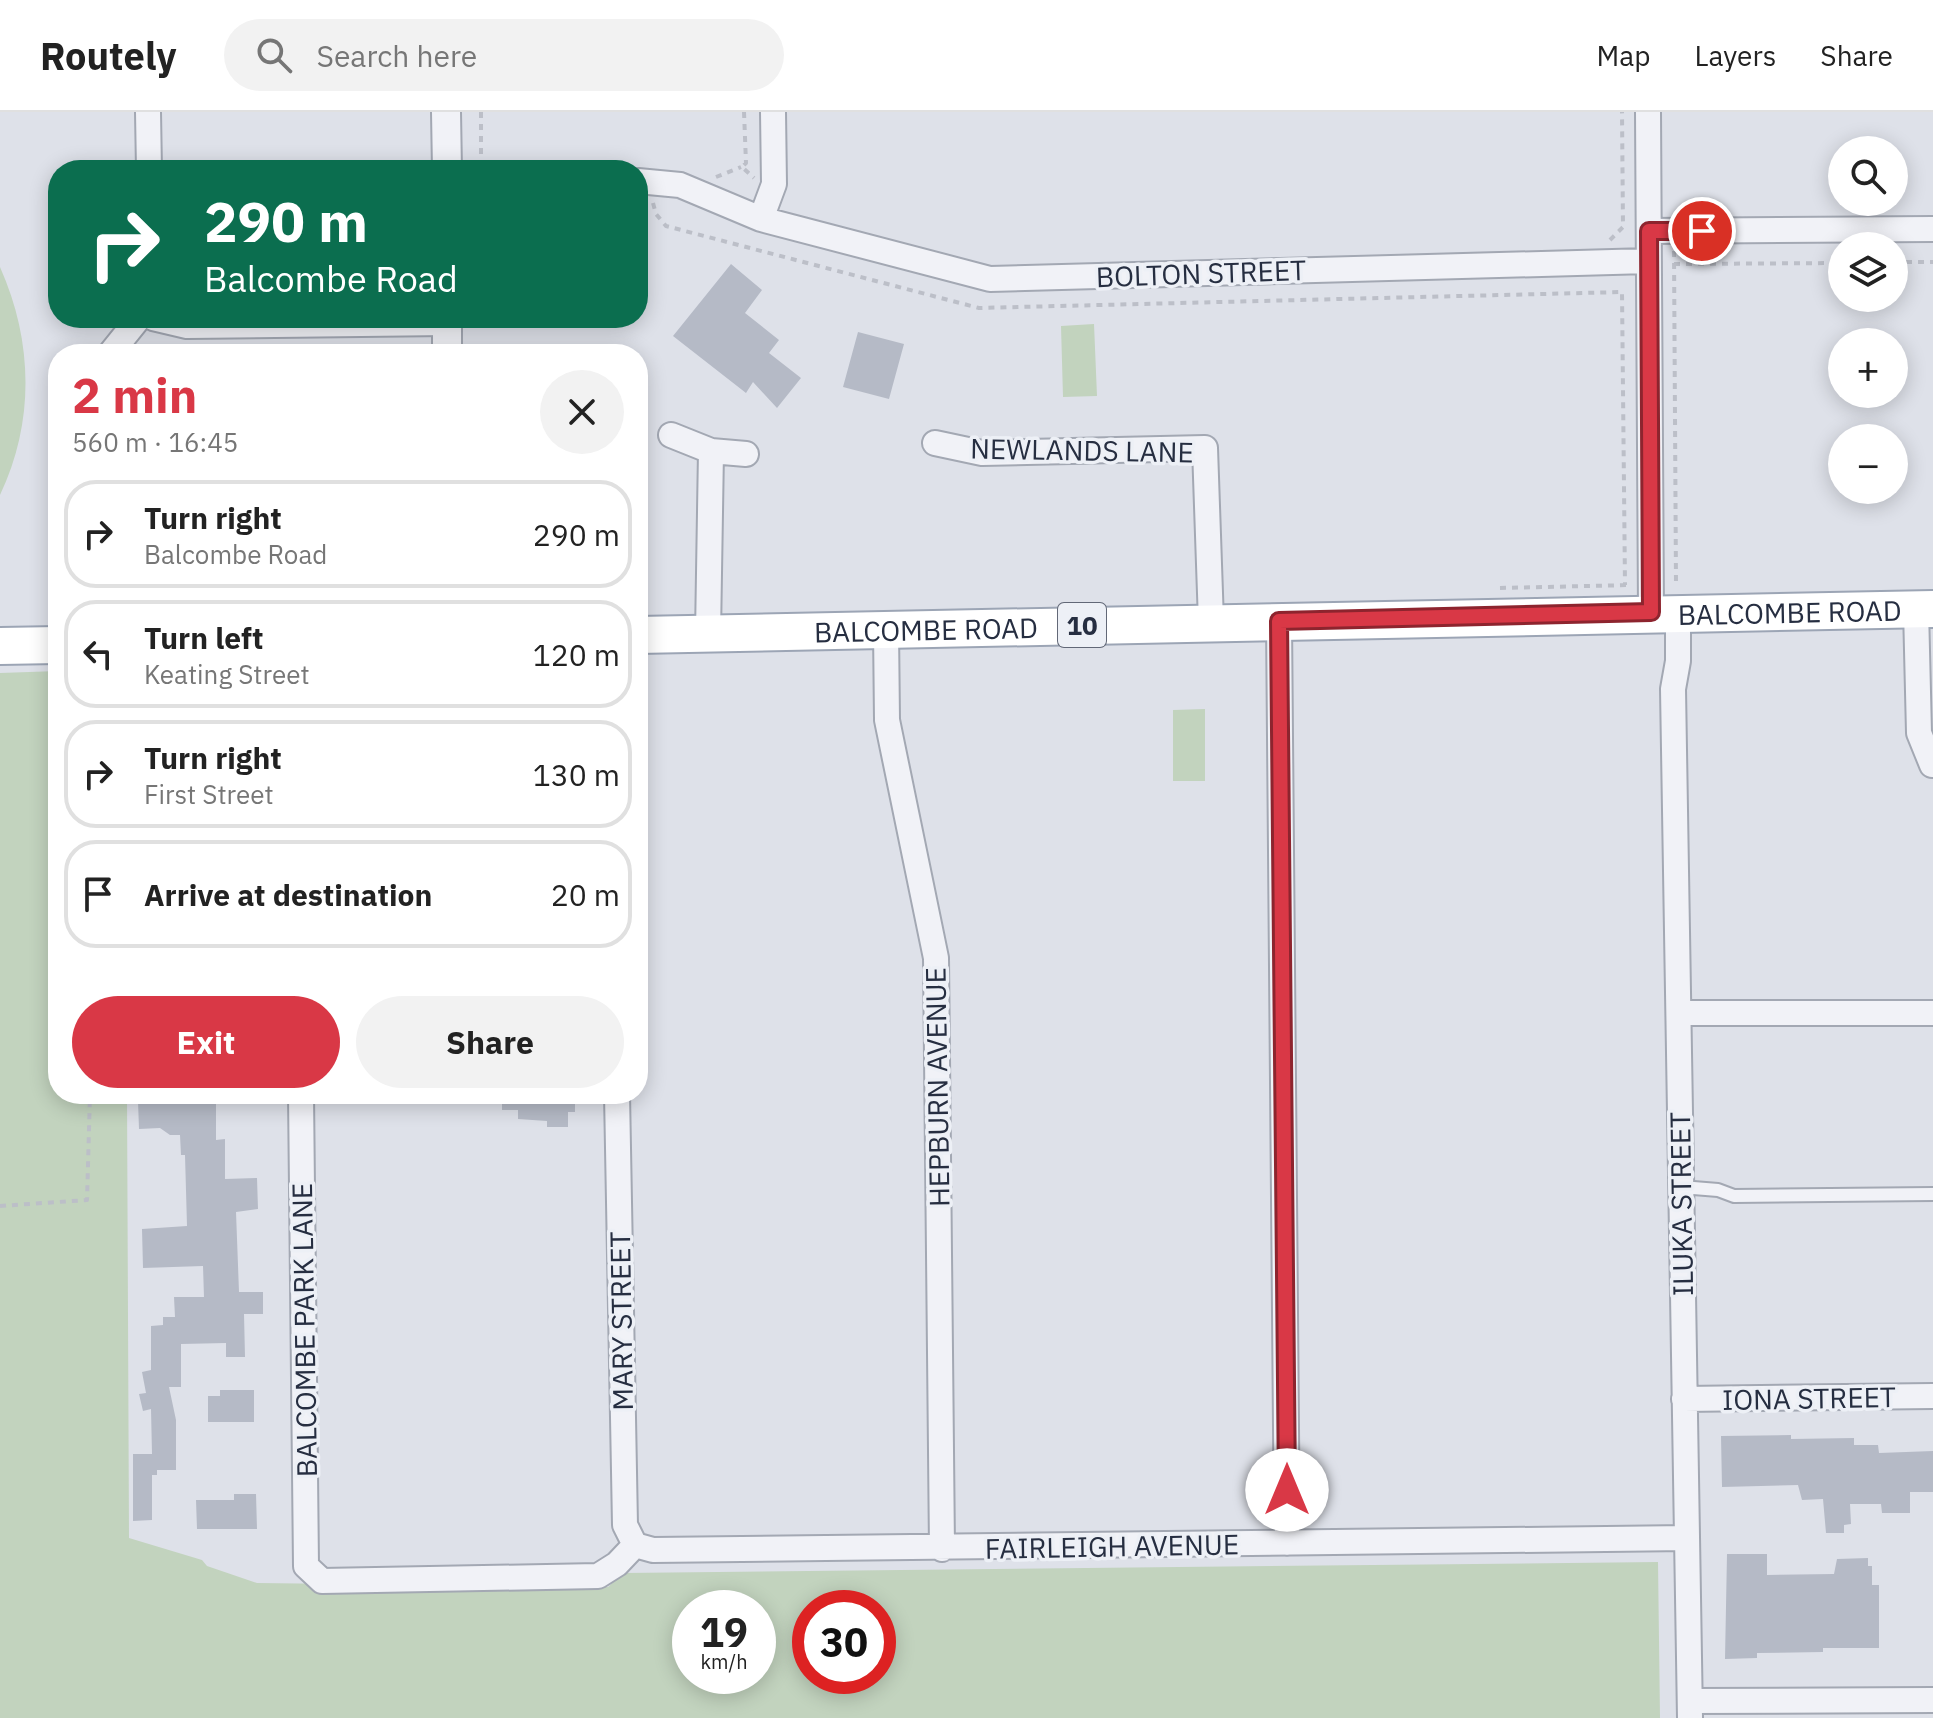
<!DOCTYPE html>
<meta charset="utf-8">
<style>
body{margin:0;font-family:"IBM Plex Sans",sans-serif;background:#f2f2f2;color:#222;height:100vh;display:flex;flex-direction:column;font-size:30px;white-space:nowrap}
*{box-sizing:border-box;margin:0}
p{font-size:26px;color:#767676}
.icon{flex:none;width:44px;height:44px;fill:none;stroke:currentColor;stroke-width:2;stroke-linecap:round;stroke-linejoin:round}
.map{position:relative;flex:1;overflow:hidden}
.drawer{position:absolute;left:48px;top:232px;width:600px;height:760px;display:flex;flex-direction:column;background:#fff;border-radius:32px;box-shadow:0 4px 20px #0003}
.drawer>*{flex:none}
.guide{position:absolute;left:48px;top:48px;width:600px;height:168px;border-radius:32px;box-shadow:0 4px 20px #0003;background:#0b6e4f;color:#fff;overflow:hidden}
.tools{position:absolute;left:1828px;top:24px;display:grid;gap:16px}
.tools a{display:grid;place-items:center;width:80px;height:80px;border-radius:50%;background:#fff;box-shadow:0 4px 20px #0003;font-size:40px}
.speed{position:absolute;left:672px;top:1478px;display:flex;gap:16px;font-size:40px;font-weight:700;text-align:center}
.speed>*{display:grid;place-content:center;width:104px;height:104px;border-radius:50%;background:#fff;box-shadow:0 4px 20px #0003;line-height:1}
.speed small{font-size:20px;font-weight:400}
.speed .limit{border:12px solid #d22;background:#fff;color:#111}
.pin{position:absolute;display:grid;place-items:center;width:68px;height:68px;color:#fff;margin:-34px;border:4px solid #fff;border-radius:50%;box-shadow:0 2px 8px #0007}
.me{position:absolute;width:88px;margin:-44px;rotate:0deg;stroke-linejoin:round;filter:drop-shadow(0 0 6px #0008)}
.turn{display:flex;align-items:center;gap:28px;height:168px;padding:0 24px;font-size:36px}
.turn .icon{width:104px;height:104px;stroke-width:2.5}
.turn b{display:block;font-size:56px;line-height:68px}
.round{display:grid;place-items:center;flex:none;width:84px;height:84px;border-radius:42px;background:#f2f2f2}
.summary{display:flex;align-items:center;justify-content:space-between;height:136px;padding:0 24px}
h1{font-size:48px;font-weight:700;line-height:60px;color:#d93846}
.button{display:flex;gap:16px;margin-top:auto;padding:16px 24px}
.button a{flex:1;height:92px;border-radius:48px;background:#d93846;color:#fff;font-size:32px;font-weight:700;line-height:92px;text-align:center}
.button a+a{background:#f2f2f2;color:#222}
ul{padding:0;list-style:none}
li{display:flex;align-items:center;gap:24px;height:108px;margin:0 16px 12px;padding:0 8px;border:4px solid #e0e0e0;border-radius:32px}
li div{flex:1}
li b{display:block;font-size:30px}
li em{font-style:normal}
header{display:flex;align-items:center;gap:48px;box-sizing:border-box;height:112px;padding:0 40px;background:#fff;border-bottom:2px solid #e0e0e0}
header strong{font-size:38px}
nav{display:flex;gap:44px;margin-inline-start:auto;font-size:28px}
.search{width:560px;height:72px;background:#f2f2f2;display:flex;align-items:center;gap:20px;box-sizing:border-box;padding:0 28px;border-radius:44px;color:#767676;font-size:30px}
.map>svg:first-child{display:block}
.green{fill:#c2d3be;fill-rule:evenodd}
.building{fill:#b5bac6}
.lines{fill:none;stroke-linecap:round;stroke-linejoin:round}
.service-casing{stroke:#a3a8b3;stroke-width:16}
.minor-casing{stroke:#a3a8b3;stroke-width:28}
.tertiary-casing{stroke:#a3a8b3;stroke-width:32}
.primary-casing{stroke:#9ca5b5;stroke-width:40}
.path{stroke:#bcbfc8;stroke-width:4;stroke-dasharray:6 6;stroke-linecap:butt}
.service{stroke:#f1f2f7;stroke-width:12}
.minor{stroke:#f1f2f7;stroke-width:24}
.tertiary{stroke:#f1f2f7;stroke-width:28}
.primary{stroke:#fff;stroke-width:36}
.route-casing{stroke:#8d242e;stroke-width:20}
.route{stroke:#d93846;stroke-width:14}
.labels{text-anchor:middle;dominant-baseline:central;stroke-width:7;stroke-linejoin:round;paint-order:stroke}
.shield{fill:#edf0f6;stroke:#626877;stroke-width:2}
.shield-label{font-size:26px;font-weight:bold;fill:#262e41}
.street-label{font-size:28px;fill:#262e41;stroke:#edf0f6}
</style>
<header>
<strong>Routely</strong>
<div class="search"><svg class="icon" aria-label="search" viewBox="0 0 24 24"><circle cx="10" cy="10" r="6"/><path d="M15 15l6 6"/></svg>Search here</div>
<nav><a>Map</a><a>Layers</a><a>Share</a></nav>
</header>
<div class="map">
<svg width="1933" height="1606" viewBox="0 0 1933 1606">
<rect width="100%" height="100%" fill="#dee1e9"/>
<path class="green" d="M0,155c33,74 35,154 0,228z
M1094,212l3,72 -34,1 -2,-71z
M58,559v423h69l2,444 73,22 5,6 50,17 351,4 15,-14 1035,-11 2,156h-1660v-1045zM690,1496h68v68h-68zM810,1496h68v68h-68z
M1205,597v72h-32v-71z"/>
<path class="building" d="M731,152l31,26 -17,23 34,27 -10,13 32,25 -24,30 -24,-26 -7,11 -73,-57z
M858,220l46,12 -15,55 -46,-12z
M188,982l28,6v40l9,-1v40l32,-1 1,31 -22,3 3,80h24v22h-19l1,43h-19v-14l-45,1v43h-12l7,33v50h-19v5h-5v45l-19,1v-67h19l-1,-45 -8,2 -4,-17 7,-1 -4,-21 9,-2v-44l12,-1v-8h12l-1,-20h30l-1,-31 -60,2 -1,-39 45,-3 -2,-71h-4l-1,-20h-10l-10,-7 -21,1 -1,-28 46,-1z
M502,982h73v18h-7v15h-21v-6l-29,-2v-9h-16z
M220,1278h34v32h-46v-26h12z
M1791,1323v4l63,-1v7h24l1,8 54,-2v41h-23v21h-28l-1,-9h-31l1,20 -7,1v8h-18l-3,-34 -21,1 -4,-15 -76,2 -1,-51z
M234,1382h22l1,35h-60l-1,-29h38z
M1727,1442h40v21l67,-1 3,-15 31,-1v8h4v19h7v63h-56v4l-66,1v5l-32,1z"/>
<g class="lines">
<defs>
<path id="service" d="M1681,1075l37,3 16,6 199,-2"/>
<path id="minor" d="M148,0l1,58
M1648,0l3,500
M638,69l42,4 81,34 229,60 658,-18
M761,107l13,-35 -1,-72
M1649,119l284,-2
M153,206l34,8 260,-3
M110,242l29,-36
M671,323l40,16
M935,331l47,10 223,-5 6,174
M1916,497l3,124 13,32
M1678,500v49l-5,28 17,1029
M1279,509l8,922
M886,518l1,90 49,238 6,591
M708,522l3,-183 35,3
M1679,901h254
M301,982l5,472 16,15 276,-5 19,-12 18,-19
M617,982l8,431 10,20
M1684,1287l249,-3
M635,1433l18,5 1034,-12
M1690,1589l243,-1"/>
<path id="tertiary" d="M446,0l1,58
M447,206v36"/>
<g id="primary">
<path id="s1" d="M638,523l1295,-26"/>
<path d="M0,534l58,-1"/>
</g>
</defs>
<use href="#service" class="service-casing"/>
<use href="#minor" class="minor-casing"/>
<use href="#tertiary" class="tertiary-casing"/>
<use href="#primary" class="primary-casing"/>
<path class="path" d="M481,0v58
M744,0l2,51 -4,4 12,11
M716,65l25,-10
M653,91l3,11 10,12 313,82 643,-16 3,293
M1610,128l13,-13 -1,-115
M1674,139l2,333
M1894,150h39
M1674,152l168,-1
M1500,476l131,-3
M0,1094l87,-6 3,-106"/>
<use href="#service" class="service"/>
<use href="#minor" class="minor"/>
<use href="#tertiary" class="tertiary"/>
<use href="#primary" class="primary"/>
</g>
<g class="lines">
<defs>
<path id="route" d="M1287,1378l-8,-869 372,-9 -2,-381h53"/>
</defs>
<use href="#route" class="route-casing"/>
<use href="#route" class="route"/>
</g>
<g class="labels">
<rect class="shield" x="1058" y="491" width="48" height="44" rx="6"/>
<g class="shield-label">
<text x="1082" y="513">10</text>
</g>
<g class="street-label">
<text transform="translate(1201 161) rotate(-2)">BOLTON STREET</text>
<text transform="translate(1082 338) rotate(1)">NEWLANDS LANE</text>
<text stroke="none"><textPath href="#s1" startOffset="1152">BALCOMBE ROAD</textPath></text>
<text stroke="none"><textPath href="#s1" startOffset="288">BALCOMBE ROAD</textPath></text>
<text transform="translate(937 975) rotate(-91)">HEPBURN AVENUE</text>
<text transform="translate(1681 1092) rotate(-91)">ILUKA STREET</text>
<text transform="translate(621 1209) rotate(-91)">MARY STREET</text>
<text transform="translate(304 1218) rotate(-91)">BALCOMBE PARK LANE</text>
<text transform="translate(1809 1286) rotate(-1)">IONA STREET</text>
<text transform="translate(1112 1434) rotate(-1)">FAIRLEIGH AVENUE</text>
</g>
</g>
</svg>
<div class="tools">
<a><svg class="icon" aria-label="search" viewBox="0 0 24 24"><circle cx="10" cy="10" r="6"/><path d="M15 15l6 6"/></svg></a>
<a><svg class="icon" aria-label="layers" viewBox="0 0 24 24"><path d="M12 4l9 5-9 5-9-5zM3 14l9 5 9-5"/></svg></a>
<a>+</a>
<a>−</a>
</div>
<div class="speed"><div>19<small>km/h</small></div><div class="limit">30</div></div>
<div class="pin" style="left:1702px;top:119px;background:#d93025"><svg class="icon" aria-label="arrive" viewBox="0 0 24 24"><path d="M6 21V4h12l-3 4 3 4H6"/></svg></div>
<svg class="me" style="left:1287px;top:1378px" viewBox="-20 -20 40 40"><circle r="19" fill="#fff"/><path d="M0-13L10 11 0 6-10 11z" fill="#d93846"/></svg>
<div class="guide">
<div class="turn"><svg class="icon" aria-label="right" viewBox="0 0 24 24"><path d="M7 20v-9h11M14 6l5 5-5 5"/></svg><div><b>290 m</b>Balcombe Road</div></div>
</div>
<section class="drawer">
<div class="summary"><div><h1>2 min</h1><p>560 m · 16:45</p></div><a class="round"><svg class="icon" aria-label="close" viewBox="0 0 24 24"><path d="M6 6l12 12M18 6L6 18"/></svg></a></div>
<ul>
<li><svg class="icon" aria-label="right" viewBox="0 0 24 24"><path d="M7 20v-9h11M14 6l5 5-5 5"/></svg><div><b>Turn right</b><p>Balcombe Road</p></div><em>290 m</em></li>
<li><svg class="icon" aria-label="left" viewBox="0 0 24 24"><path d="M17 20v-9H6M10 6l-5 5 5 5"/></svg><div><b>Turn left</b><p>Keating Street</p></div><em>120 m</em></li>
<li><svg class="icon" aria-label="right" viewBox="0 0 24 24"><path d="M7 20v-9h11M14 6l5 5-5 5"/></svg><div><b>Turn right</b><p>First Street</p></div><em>130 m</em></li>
<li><svg class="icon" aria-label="arrive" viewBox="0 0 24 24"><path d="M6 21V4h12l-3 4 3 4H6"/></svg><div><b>Arrive at destination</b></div><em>20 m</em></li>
</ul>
<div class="button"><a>Exit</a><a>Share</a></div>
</section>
</div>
